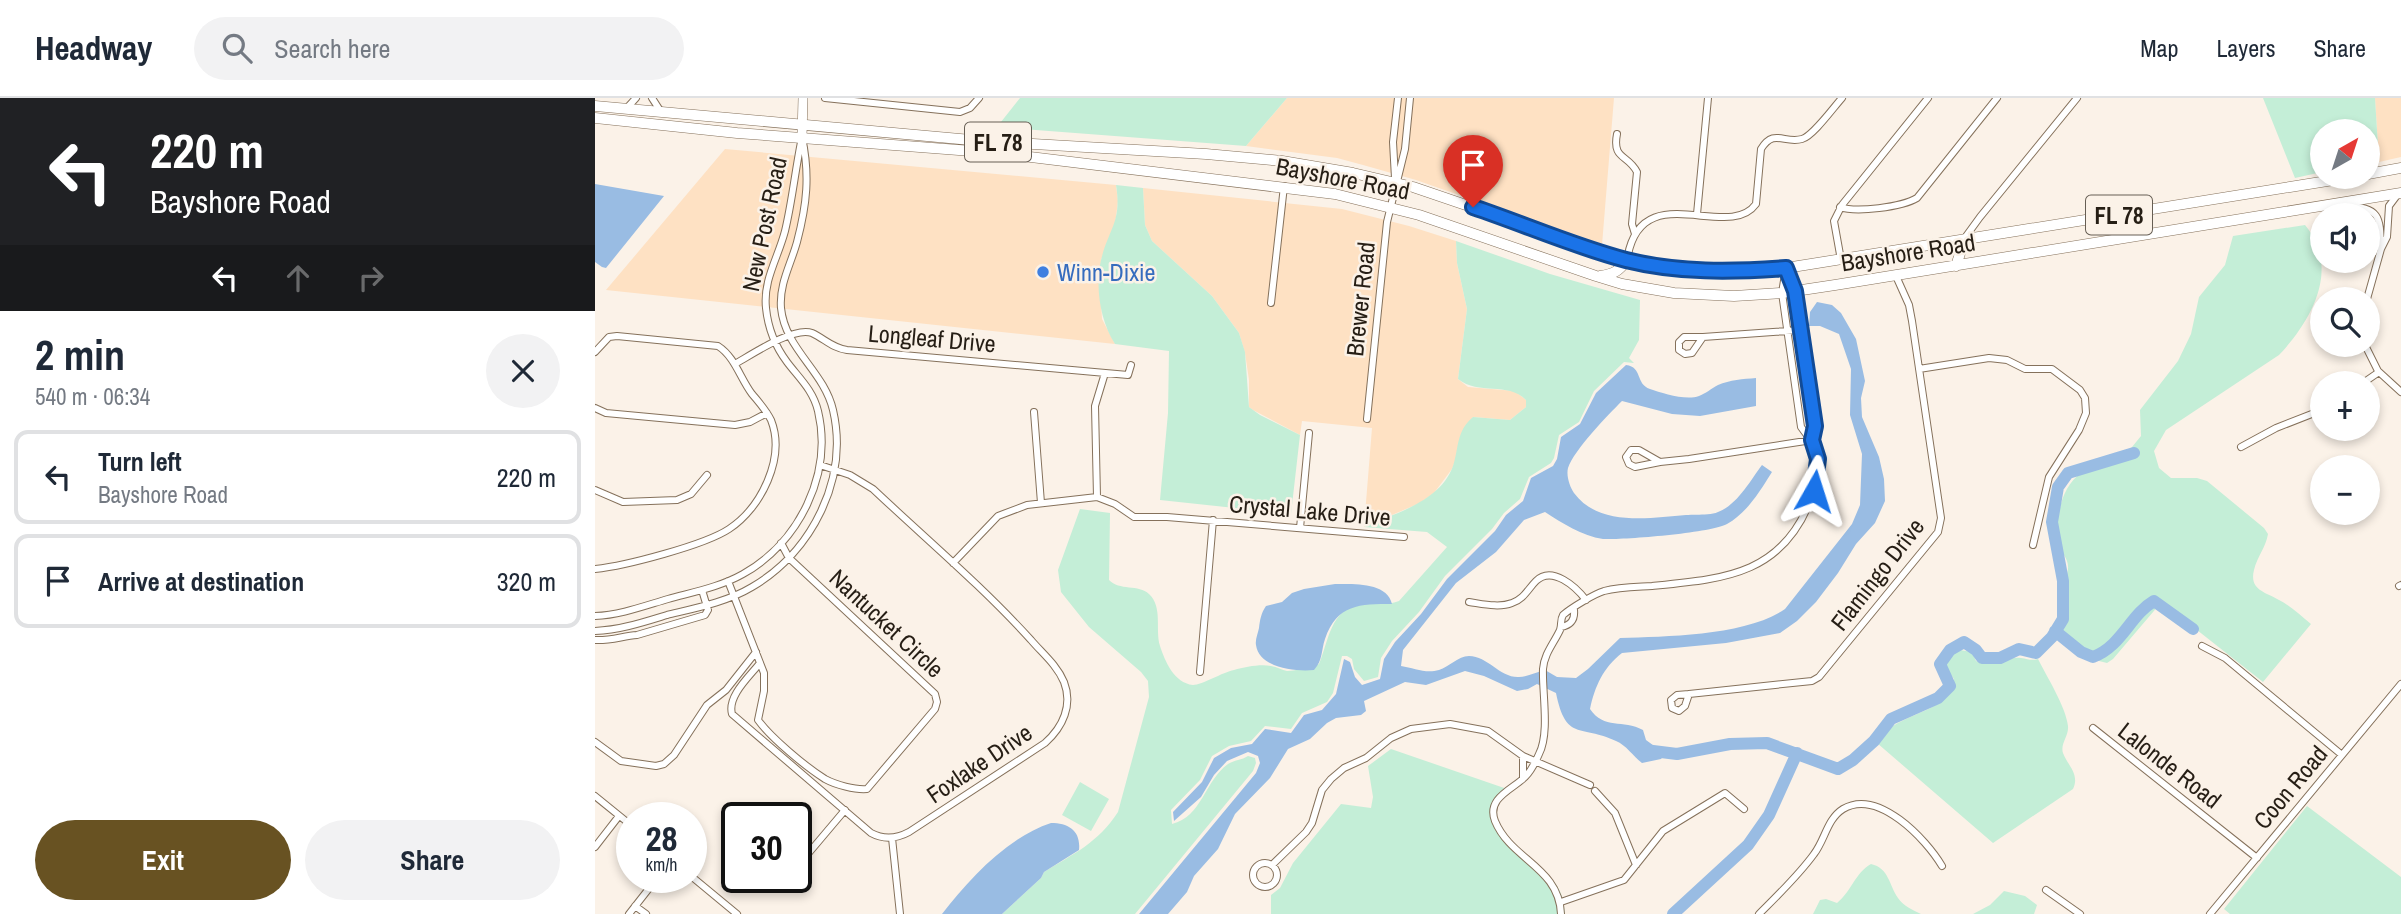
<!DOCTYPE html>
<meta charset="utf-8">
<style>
body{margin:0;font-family:"Archivo Narrow",sans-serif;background:#f2f2f3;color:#1f2937;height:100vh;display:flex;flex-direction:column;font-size:26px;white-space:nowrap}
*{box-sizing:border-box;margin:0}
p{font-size:23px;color:#747a83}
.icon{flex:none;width:38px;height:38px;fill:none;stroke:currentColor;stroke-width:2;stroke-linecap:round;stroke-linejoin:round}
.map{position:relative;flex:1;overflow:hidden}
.side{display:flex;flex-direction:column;background:#fff;width:595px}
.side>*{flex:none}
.top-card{background:#202124;color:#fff;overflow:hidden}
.needle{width:46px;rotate:39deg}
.buttons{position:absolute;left:1715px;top:21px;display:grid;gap:14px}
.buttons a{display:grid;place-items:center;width:70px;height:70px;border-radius:50%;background:#fff;box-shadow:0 4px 10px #0003;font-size:35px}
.speed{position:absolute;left:21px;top:704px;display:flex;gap:14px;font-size:35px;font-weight:700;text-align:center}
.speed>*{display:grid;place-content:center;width:91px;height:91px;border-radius:50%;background:#fff;box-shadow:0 4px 10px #0003;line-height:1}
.speed small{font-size:18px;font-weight:400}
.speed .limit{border:4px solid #111;border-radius:10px;background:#fff;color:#111}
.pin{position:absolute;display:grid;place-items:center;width:60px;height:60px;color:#fff;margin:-72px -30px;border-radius:50% 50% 50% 0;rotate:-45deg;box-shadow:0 0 7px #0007}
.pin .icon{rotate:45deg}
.me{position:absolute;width:77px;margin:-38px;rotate:6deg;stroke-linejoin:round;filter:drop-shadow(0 0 5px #0008)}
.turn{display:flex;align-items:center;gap:24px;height:147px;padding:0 35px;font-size:32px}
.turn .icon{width:91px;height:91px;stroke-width:2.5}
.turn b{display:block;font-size:49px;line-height:60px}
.lanes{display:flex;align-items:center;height:66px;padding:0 35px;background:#0003;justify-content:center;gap:35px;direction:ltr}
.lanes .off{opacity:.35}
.round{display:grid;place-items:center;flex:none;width:74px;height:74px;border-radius:37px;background:#f2f2f3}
.summary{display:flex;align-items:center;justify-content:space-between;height:119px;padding:0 35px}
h1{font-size:42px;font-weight:700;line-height:52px}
.cta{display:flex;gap:14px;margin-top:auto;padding:14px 35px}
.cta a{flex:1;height:80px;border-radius:42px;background:#685222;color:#fff;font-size:28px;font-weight:700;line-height:80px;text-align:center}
.cta a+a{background:#f2f2f3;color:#1f2937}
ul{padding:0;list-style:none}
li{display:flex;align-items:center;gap:21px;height:94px;margin:0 14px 10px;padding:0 21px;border:4px solid #e0e1e3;border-radius:14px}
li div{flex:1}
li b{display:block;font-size:26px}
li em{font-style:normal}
header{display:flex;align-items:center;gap:42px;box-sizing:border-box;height:98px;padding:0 35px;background:#fff;border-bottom:2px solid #e0e1e3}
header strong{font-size:33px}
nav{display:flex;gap:38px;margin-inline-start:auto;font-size:24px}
.search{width:490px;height:63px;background:#f2f2f3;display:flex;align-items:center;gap:18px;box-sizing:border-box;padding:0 24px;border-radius:38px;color:#747a83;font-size:26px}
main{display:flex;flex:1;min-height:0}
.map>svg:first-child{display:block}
.built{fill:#fee1c3}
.green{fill:#c4eed7}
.water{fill:#99bce3}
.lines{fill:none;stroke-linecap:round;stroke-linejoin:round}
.river{stroke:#99bce3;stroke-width:12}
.street-casing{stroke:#85715b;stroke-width:8}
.secondary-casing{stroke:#85715b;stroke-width:10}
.primary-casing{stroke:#85715b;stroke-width:11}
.street{stroke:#fff;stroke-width:6}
.secondary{stroke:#fff;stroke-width:9}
.primary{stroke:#fff;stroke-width:10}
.route-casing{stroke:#114b97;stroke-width:18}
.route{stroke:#1a73e8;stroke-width:12}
.shop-dot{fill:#3f7fe0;stroke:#fbf2e8;stroke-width:2.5}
.labels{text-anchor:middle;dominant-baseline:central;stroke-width:5;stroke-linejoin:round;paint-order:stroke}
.shield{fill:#fbf2e8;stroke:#665e54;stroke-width:2}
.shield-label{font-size:23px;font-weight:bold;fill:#261e15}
.street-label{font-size:24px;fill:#261e15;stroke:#fbf2e8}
.shop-label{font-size:24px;fill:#366cbe;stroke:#fbf2e8;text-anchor:start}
</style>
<header>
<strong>Headway</strong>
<div class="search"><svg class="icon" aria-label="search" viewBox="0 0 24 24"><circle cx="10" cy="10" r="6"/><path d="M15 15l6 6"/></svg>Search here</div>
<nav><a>Map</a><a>Layers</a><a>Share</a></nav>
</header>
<main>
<section class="side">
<div class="top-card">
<div class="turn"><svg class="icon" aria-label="left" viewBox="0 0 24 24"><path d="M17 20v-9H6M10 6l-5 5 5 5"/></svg><div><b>220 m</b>Bayshore Road</div></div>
<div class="lanes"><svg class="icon" aria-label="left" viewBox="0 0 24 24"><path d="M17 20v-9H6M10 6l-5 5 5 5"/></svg><svg class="icon off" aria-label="ahead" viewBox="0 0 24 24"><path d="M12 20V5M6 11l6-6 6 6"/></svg><svg class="icon off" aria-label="right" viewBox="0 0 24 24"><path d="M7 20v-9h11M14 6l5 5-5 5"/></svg></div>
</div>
<div class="summary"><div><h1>2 min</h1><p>540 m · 06:34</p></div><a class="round"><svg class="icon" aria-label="close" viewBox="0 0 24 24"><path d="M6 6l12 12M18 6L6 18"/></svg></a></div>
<ul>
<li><svg class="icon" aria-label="left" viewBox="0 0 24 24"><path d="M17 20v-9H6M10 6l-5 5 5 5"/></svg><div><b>Turn left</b><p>Bayshore Road</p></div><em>220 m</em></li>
<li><svg class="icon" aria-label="arrive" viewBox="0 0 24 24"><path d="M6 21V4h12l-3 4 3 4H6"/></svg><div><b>Arrive at destination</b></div><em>320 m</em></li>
</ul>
<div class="cta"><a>Exit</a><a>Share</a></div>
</section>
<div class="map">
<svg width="1806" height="816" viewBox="0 0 1806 816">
<rect width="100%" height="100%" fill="#fbf2e8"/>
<path class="built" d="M692,0h327l-12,147 -186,-65 -53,-15 -26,-7 -91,-12z
M1780,0h26v59l-22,5z
M130,51l391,36 2,16 -3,24 -14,35 -1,25 2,34 13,25 -509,-54z
M548,90l199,21 67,17 47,15 1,22 10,46 -9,70 10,8 47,4 11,9v7l-16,13 -37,-3 -21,52 -18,24 -14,10 -56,24 8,-99 -70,-7 -2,14 -47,-25 -4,-3v-27l-4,-27 -6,-20 -27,-37 -60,-55 -7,-16z"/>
<path class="green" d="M425,0h267l-41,48 -249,-19z
M1668,0h112l4,64 -11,2v-33h-46v41l-27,6z
M521,87l27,3 2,37 7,16 60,55 27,37 6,19 4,55 11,8 40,20 -9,79 -131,-14 8,-87 1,-62 -54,-7c-15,-23 -20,-57 -14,-84 8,-32 21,-38 15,-75z
M1710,127c36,43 7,95 -26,130l-113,75 -12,21 5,17 12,10h26l10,3 57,47 4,6c-2,13 -11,23 -14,36 -5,20 11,22 25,30 12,6 22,16 32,24l-48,58 -99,-78 -5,1 -46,54 -6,4 -8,-2 -43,-29 12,-63c1,-11 -7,-15 -9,-25 -5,-24 2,-57 22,-71 11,-7 26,-8 38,-10l22,-27 -1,-26 38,-49 13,-27 8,-37 26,-32 8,-29z
M861,143l94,33 90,26 -1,40 -10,18 5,5 -10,-1 -30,29 -15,31 -20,13 -5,23 -3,5 -22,14 -9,22 -16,14 -12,16 -47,47 -26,36 -27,29 -11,17 -3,19 -14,4 -10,-12 -2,-10 -5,-3h-5l-9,37 -6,9 -25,11 -11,16 -26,-3 -14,15 -22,5 -17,10 -12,24 -29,30 1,14c30,-7 33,-44 56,-60 6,-4 14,-4 20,-8l7,2 1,5 -3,8 -118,143h-133l39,-36 3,-6c29,-18 54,-29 74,-60l31,-115 -1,-16 -7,-9 -52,-45 -28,-35 -3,-22 22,-61 30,4 -1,67c10,11 30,4 40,14 14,13 6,35 11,52 5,15 14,37 33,39 9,0 30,-13 41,-15 11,-3 26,-6 37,-4 6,1 11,4 16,5 10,0 23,-5 32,-7 9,-21 12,-57 42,-60 13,-2 26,2 38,-3l48,-54 -20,-15 -63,-5c31,-14 76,-25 89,-61 6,-18 3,-35 20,-49l37,3 16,-13v-7c-19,-19 -47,-4 -68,-21l9,-70 -10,-46z
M1365,552l12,2 4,9c23,8 29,-5 45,-3 7,1 10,3 17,1 9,18 28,48 30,67 1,10 -8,18 -5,27 5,13 17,21 10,36l-80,54 -116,-100c5,-5 10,-13 16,-17 21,-14 57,-18 61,-47l-8,-11 3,-12z
M796,651l119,41c-5,6 -14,14 -14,23 -1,25 47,52 59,70 7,9 9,20 10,31h-294v-19l9,-7 13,-25 48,-59 30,4 2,-11 -5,-31z
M485,684l29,17 -18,32 -29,-16z
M1712,708l94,71v37h-171l-6,-5z
M1276,766c18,4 18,21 27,34 5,8 15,12 23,16h-108l7,-14 6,-1 11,4c14,-11 18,-30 34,-39z
M1409,793l21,5 12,9 -3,9h-61l17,-9z"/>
<path class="water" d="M0,86l69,12 -58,72 -4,-1 -7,-5z
M1222,204l15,3 9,8 15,26 9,42 -4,17 1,19 17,40 5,22 1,22 -10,22 -19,21 -18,29 -22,29 -19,19 -17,12 -54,10 -104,10c-19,15 -27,33 -32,56 14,21 33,10 53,21l3,10 19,14 -4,5 -19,4c-9,-7 -16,-18 -26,-22 -36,-17 -50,1 -60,-48l-19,-9 -9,5 -11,2 -33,-15 -19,-5 -39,14 -21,-3 -41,19 2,10 -5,4 -25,3 -9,5 -17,16 -22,10 -18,29 -35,36 -17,35 -24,27 -7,16 -19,22h-29l117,-141 4,-10 -2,-7 -10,-4 -21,9 -13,14 -13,22 -27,24 -1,-9 29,-30 12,-24 17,-10 21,-4 13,-15 26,4 13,-18 18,-5 14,-16 8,-35 6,3 5,15 7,8 18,-6 4,-20 11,-17 26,-28 26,-35 48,-48 11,-16 17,-14 8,-23 22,-12 4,-7 4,-22 19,-13 16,-31 30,-28c17,2 9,19 24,24 12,4 36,12 49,7 6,-2 13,-8 19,-11 12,-5 25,-6 38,-7v28l-56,10 -28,-2 -50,-13c-14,14 -48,49 -54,67 -2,8 2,19 6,25 25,34 76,25 112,22 9,-1 23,1 32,-3 19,-7 32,-31 44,-47l10,7c-12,19 -25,41 -45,52 -16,9 -104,16 -124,15 -21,-3 -41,-16 -58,-27l-21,8 -28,32 -40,31 -53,67 -2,16c13,2 25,8 38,4 10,-3 19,-14 30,-14 19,0 31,22 50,21 8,0 18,-5 26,-7l12,7 19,1 12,-9 32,-31c48,-2 125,-2 165,-29l67,-85 8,-19 2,-51 -12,-39 1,-46 -12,-35 -19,-8h-11l1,-14z
M740,486c19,0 52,-2 57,20 -32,0 -55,0 -67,35 -4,12 -2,21 -11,31 -18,2 -55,-2 -58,-25 -1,-5 2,-12 3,-17 1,-8 2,-15 7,-22l16,-4 10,-9 12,-4z
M456,725c18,0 30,8 28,27l-35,22 -3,6 -39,36h-60c27,-35 66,-77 109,-91z"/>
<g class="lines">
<path class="river" d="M1460,533l26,21 12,5c29,-11 37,-42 61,-56l39,28
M1050,652l32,4 53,-10 37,-1 71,26 15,-9 21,-19 17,-22 47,-21 12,-12 -10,-22 10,-14 14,-8 12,8 6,8h18l19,-9 17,4 16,-16 11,-18v-38l-11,-59 6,-35 10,-14 66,-20
M1078,816l75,-69 21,-30 28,-62"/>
<defs>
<path id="street" d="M57,0l9,14
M230,0l135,14 10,-4 9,-10
M31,11l10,-11
M1022,36c-5,26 11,20 20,38l-5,52 3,10
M800,80l-2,-36 5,-44
M1750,107c35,4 35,9 36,44
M1245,109c16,6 62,0 77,-9l80,-100
M1102,116l11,-116
M1369,141l16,-22 97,-119
M1032,162c13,-86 101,-17 129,-56l5,-55c13,-21 23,-5 41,-10 11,-3 31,-31 40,-41
M1246,162l-7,-39 8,-16 86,-107
M1192,172l8,21 20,135 -3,14
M1772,201l14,-50 6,-12 2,-31 9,-12
M676,205l13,-117
M1089,239h19l-11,16 -7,1 -6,-4v-8z
M1108,239l97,-7
M1770,247l13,26 23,21
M0,254l14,-15 8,-1 101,10c17,11 22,32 34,48 7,8 14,16 19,26 15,38 -10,88 -42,109 -24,16 -104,37 -134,40
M140,266c16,-9 59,-38 77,-31 13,6 20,15 35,17l281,25 3,-10
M1324,271l70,-11 18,2 18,9h27l28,21 5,8 1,15 -7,17 -30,47 -16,68
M1768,285l16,-11
M0,310l11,5 129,12 15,-3 17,-9
M439,314l7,91
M772,321l20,-197 18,-73 5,-51
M1646,349l35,-19 46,-18
M1036,352h8l21,12 -25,5 -6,-3 -3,-7z
M1065,364l29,-3 123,-19
M0,392l28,12 54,-2 14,-6 16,-19
M502,399l-2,-91 10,-33
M705,430l9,-95
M358,465l45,-47 29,-11 70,-8 18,7 19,13h33l237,20
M133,483l36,92v18l-6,29c13,18 48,47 67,59 11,6 30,11 42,10l68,-80 2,-7 -2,-8 -146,-136 -8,-15
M1804,488l2,-1
M874,504c14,2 30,6 43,1 12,-4 16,-14 24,-22 16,-16 40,6 50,19
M0,518c25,-1 49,-10 73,-17 25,-7 52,-12 75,-25 56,-31 90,-100 75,-163 -5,-21 -19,-33 -31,-49 -12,-16 -19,-34 -21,-54 -3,-28 12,-50 19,-77 7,-29 10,-59 16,-89
M966,529c10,-2 14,-7 13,-17
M0,533c25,-1 49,-9 72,-16 29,-7 60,-13 85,-28 60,-35 97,-108 81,-177 -9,-39 -48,-61 -52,-102 -2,-24 10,-44 16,-66 10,-38 13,-67 5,-105
M0,542c15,1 28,-4 42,-5l68,-20 3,-5 -6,-20
M1607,548l23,12 117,97
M165,565c-10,13 -33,33 -28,51l139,119c13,7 25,6 38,-1l136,-89c18,-16 28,-38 19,-61 -7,-17 -22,-29 -33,-42 -49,-54 -105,-101 -158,-151l-23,-14 -30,-10
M605,574l13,-152
M1094,596l123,-13 7,-4 119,-145 3,-14 -29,-197 -3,-16 -13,-29
M1094,596l-4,12 -6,5 -7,-3 -1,-8 6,-5z
M1498,630l164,130
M0,644l26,19 35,5 8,-2 10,-9 33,-50 19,-15 30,-38
M928,658v22
M1000,693l20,22 21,52
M0,698l37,30
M297,740l8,76
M0,749l24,-31
M658 777a12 12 0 1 1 24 0a12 12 0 1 1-24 0Z
M677,767l34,-33 6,-9 10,-33 9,-11 13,-11 22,-10 25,-20 20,-9 39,-5 38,7 35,25 67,29
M201,770l49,-58
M96,778l46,38
M189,785l5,-6
M1451,792l34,24
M966,804l63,-22 39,-49 62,-38 19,16
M40,808l11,8
M34,816l29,-37
M966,816c-2,-47 -50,-54 -66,-93 -9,-23 18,-32 30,-44 6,-6 11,-16 14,-23 11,-21 3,-62 4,-85 1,-15 11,-26 17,-39 2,-6 0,-10 3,-15 8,-7 31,-21 41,-24 15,-4 32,-4 48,-5 72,-7 132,-11 160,-90 10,-26 7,-47 -11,-69l-19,-134 4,-25
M1164,816c19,-19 39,-38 55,-60 11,-14 13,-35 29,-45 35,-21 83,30 99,57
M1615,816l191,-230"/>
<path id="secondary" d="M207,39l1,-39"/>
<path id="primary" d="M0,8l387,35 224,13 76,7 71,12 60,14 214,73 85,11 74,-3 566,-91
M0,20l142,15 261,20 337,41 84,21 177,61 26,8 52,9 60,3 48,-3 53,-8 566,-92
M1773,76l33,-6
M1361,168l8,-25
M1005,178c14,-2 19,-5 27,-16"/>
</defs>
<use href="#street" class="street-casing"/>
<use href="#secondary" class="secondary-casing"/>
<use href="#primary" class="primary-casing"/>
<use href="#street" class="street"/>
<use href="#secondary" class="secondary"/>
<use href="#primary" class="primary"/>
</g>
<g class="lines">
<defs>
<path id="route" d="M878,109c51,17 100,39 153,53 52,13 106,12 160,8l9,23 20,135 -3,14 6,19 -4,32"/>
</defs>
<use href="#route" class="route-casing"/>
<use href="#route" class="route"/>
</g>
<circle class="shop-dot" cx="448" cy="174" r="7"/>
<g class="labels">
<g class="shield">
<rect x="370" y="24.5" width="66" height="39" rx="5"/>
<rect x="1491" y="97.5" width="66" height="39" rx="5"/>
</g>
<g class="shield-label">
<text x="403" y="44">FL 78</text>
<text x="1524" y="117">FL 78</text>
</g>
<g class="street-label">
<text transform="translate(748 80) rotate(11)">Bayshore Road</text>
<text transform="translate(169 126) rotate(-78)">New Post Road</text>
<text transform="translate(1313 154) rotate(-9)">Bayshore Road</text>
<text transform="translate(765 201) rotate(-84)">Brewer Road</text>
<text transform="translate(337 240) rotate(5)">Longleaf Drive</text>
<text transform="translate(715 412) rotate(5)">Crystal Lake Drive</text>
<text transform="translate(1282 476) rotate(-52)">Flamingo Drive</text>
<text transform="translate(292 525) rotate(43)">Nantucket Circle</text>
<text transform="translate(384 665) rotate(-34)">Foxlake Drive</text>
<text transform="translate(1575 667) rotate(38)">Lalonde Road</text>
<text transform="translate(1695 689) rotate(-50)">Coon Road</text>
</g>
<g class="shop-label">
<text x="462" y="174">Winn-Dixie</text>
</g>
</g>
</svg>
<div class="buttons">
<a><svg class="needle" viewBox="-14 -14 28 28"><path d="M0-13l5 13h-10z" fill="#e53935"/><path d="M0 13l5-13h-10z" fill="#747a83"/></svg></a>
<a><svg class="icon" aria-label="sound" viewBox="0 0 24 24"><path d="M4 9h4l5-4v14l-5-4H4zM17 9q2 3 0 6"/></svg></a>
<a><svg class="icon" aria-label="search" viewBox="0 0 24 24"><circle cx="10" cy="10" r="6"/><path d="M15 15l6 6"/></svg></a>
<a>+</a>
<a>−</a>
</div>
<div class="speed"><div>28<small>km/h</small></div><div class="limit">30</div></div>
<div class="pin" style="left:878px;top:109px;background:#d93025"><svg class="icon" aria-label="arrive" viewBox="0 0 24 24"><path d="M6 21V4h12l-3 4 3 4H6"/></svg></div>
<svg class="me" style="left:1219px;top:393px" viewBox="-20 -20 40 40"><path d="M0-17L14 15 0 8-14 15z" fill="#1a73e8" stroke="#fff" stroke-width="4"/></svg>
</div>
</main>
